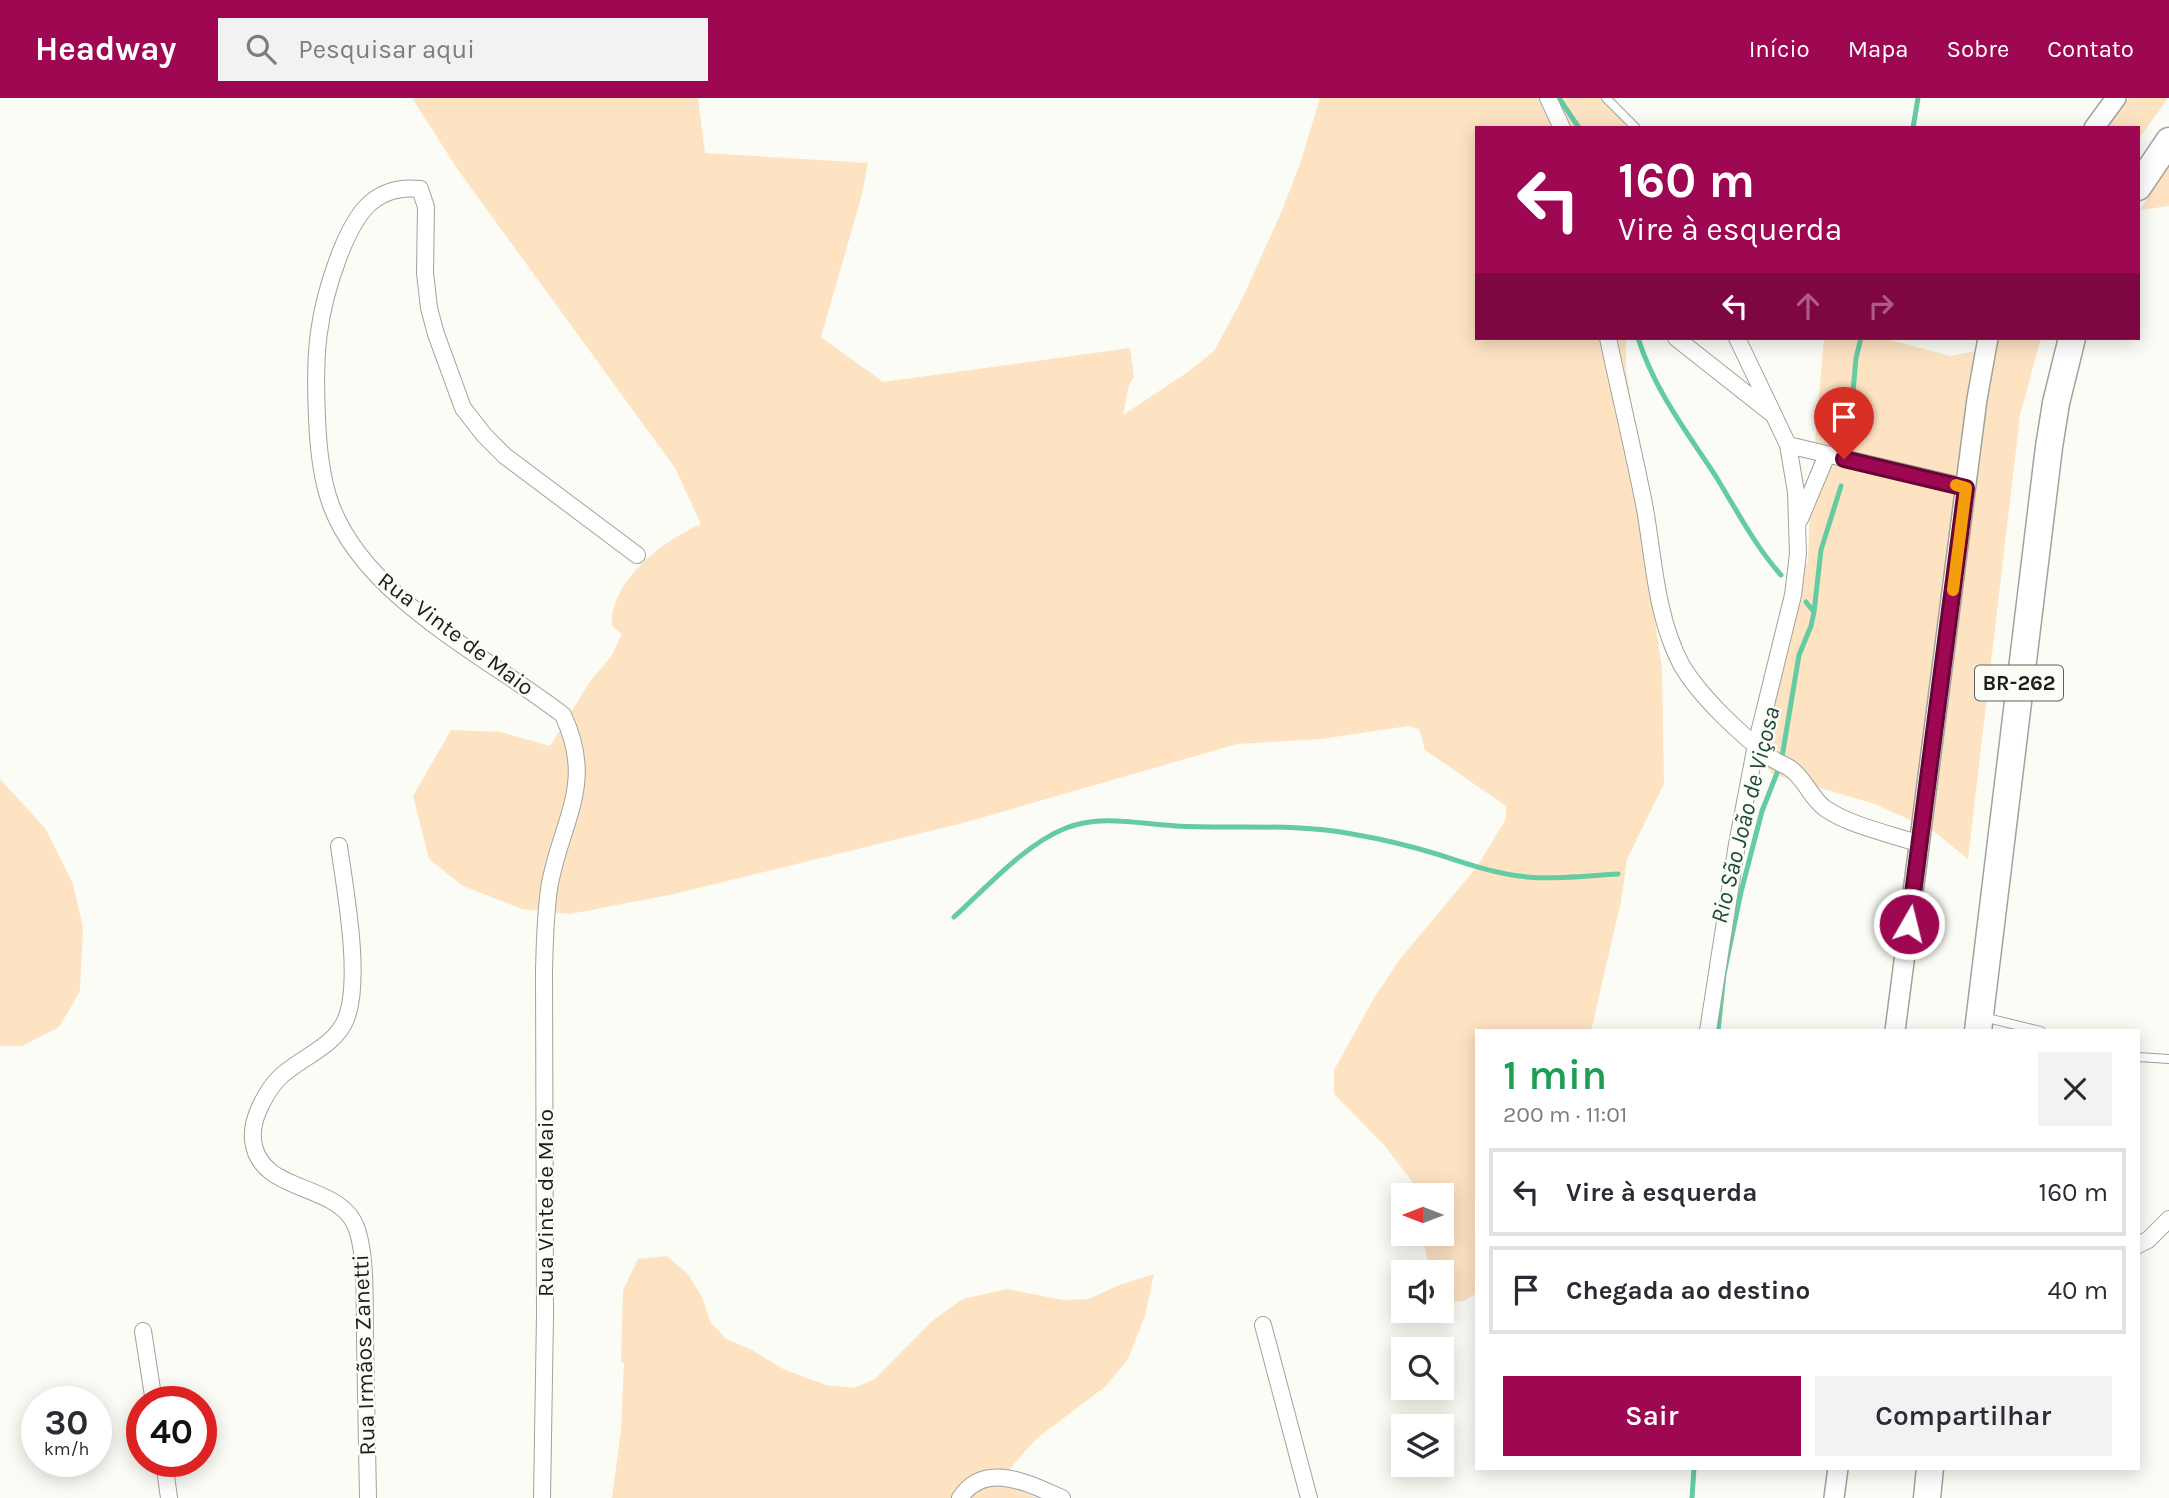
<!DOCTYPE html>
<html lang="pt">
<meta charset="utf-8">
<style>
body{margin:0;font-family:Karla,sans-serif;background:#f2f2f3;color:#2b2b33;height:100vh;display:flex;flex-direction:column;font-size:26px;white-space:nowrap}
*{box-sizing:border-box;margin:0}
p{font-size:23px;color:#7c7c81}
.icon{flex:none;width:38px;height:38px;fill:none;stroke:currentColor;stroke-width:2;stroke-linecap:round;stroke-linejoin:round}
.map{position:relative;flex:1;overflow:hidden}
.drawer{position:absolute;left:1475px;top:931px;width:665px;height:441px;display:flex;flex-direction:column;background:#fff;border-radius:0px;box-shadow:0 4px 18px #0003}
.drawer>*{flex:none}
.hud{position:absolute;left:1475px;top:28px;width:665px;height:214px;border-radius:0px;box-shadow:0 4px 18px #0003;background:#9e0852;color:#fff;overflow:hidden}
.needle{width:46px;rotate:270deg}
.buttons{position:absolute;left:1391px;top:1085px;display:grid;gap:14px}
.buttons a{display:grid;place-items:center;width:63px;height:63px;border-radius:0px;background:#fff;box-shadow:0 4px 18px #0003;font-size:35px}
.speed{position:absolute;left:21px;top:1288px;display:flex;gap:14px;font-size:35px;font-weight:700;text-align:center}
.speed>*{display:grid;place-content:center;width:91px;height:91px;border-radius:50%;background:#fff;box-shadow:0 4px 18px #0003;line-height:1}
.speed small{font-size:18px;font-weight:400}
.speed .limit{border:10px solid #d22;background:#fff;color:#111}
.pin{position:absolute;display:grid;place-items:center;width:60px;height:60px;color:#fff;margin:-72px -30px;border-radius:50% 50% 50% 0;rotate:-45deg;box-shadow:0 0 7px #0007}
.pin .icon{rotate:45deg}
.me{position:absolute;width:77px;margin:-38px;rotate:8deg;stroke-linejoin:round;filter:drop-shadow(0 0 5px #0008)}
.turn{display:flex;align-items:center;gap:24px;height:147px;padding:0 28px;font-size:32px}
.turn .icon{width:91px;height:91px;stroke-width:2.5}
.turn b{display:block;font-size:49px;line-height:60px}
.lanes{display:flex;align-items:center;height:66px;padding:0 28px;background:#0003;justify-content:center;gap:35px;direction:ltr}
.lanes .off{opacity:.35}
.round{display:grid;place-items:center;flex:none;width:74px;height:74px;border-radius:0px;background:#f2f2f3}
.overview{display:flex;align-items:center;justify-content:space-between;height:119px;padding:0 28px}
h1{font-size:42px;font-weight:600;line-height:52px;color:#1e9e55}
.button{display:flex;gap:14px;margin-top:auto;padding:14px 28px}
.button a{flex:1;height:80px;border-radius:0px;background:#9e0852;color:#fff;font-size:28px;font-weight:600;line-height:80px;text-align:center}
.button a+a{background:#f2f2f3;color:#2b2b33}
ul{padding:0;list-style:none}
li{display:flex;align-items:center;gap:21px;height:88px;margin:0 14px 10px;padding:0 14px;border:4px solid #e1e1e2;border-radius:0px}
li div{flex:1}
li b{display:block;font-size:26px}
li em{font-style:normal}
header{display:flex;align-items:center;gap:42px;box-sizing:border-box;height:98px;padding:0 35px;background:#9e0852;color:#fff}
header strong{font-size:33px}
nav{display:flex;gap:38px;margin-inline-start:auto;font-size:24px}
.search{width:490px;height:63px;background:#f2f2f3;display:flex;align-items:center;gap:18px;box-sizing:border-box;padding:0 24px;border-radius:0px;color:#7c7c81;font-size:26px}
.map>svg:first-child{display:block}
.green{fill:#fee3c3}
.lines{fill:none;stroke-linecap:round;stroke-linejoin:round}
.stream{stroke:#65cba3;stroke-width:5}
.service-casing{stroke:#a1a39c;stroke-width:10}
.minor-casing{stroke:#a1a39c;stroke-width:18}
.tertiary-casing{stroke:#a1a39c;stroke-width:22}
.trunk-casing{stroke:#a1a39c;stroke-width:29}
.service{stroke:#fff;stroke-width:8}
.minor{stroke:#fff;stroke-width:16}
.tertiary{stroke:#fff;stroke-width:19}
.trunk{stroke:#fff;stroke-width:26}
.route-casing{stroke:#670535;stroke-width:18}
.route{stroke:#9e0852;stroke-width:12}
.slow{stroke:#f59e0b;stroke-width:12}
.labels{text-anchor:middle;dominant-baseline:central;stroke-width:5;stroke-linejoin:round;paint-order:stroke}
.shield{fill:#fafcf5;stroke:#5f615c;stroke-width:2}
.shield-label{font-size:21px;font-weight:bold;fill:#1d1e1b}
.street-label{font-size:23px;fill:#1d1e1b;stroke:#fafcf5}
.water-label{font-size:24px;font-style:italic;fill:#1d4938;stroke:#fafcf5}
</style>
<header>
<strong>Headway</strong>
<div class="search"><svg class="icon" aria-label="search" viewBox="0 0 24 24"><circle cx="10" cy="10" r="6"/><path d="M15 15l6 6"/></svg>Pesquisar aqui</div>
<nav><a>Início</a><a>Mapa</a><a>Sobre</a><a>Contato</a></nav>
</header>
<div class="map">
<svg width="2169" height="1400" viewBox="0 0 2169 1400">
<rect width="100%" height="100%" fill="#fafcf5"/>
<path class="green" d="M412,0h286l7,55 163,10 -7,35 -40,139 62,45 247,-34 4,29 -5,8 -6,30 62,-41 29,-23 28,-52 39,-86 20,-52 19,-63h295l11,30h-149v210h149v30l11,74 16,164 9,63 2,115 -37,75 -6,42 -30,130h-114v262l-13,8 -17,1 -5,-9v-21h-12l-8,-38h20v-39h-24l-1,-7 -33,-43 -50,-51v-24l40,-72 26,-39 76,-91 30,-49v-13l-81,-56 -6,-21 -11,-3 -87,13 -84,5 -270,78 -293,72 -104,20 -48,-5 -59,-23 -34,-27 -16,-63 38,-66 50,2 49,14 41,-66 20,-23 11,-23 -10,-8c-2,-46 51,-85 89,-102l-26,-56 -217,-298z
M2129,0h39l-29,41 -1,-11h-33z
M2169,66v42l-29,4z
M1824,240h59l67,18 31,-6 4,-12h56l-21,77 -52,444 -36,-29 -57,-26 -103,-30 -14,-19 31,-171 19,-22 2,-62z
M0,681l45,49 28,56 10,44 -3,63 -21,36 -37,19h-22z
M667,1158l21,18 13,21 10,28 15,16 26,11 31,19 43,16 28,3 21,-9 57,-58 31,-22 44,-10 56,11 26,-1 30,-14 35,-11 -9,42 -17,43 -22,27 -70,53 -37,42 38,17h-425l9,-68 3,-67 -3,-1 2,-72 15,-31z"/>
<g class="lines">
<path class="stream" d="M1559,0l20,30
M1913,30l5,-30
M1638,240c16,51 48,93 77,137 21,34 40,71 66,100
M1849,339l7,-79 5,-20
M1806,504l8,10
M954,819c32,-29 71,-73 112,-89 35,-14 74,-4 110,-2 58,3 120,-3 176,8 30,5 59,12 88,21 24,8 46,16 72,20 34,6 71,1 106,-1
M1718,933l6,-57 17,-82 21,-81 19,-48 18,-108 12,-29 3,-14 7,-62 20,-64
M1692,1400l2,-30"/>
<defs>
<path id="service" d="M1606,0l30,30
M1983,919l58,14
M2138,959l31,2"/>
<path id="minor" d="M1548,0l14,30
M1608,240c12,57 26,114 37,171 9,52 11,107 36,155 18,32 62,73 92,95 5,4 13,6 18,10 15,11 20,30 35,40 25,17 65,25 94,35
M1676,240l95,75
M1788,347l178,42
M1800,421l27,-64
M339,748c6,43 23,133 7,173 -11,28 -47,39 -67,59 -9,9 -15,20 -20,31 -4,9 -7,21 -6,31 5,51 76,43 99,79 16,24 12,91 13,120 1,53 2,106 3,159
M1708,933l29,-187 19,-99 37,-150 5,-41 -2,-62 -8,-47 -51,-107
M2138,1147l10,-5 21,-21
M1263,1227l46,173
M143,1233l11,71
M164,1363l5,37
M542,1400l3,-183 -1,-345c1,-29 1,-58 6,-87 13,-66 45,-100 13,-168 -76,-59 -197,-116 -232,-210 -10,-27 -13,-59 -14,-88 -3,-62 0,-103 22,-161 15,-39 33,-72 81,-67l6,18 -1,66 4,35 7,26 27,74 21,27 21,21 132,99
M960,1400c25,-39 71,-13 102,0"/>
<path id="tertiary" d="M2094,30l22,-30
M1895,933l82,-632 11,-61
M1834,1400l4,-30"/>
<path id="trunk" d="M2138,89l31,-46
M1978,933l71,-584 7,-44 16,-65
M1927,1400l3,-30"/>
</defs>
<use href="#service" class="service-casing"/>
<use href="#minor" class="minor-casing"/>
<use href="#tertiary" class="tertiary-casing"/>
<use href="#trunk" class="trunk-casing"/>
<use href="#service" class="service"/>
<use href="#minor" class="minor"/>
<use href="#tertiary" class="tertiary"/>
<use href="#trunk" class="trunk"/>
</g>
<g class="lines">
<defs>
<path id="route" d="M1844,361l122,29 -57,436"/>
</defs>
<use href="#route" class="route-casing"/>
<use href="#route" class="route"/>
<path class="slow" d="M1953,492l13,-102 -10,-3"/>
</g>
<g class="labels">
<rect class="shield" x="1975" y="567.5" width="88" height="35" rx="5"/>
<g class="shield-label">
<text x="2019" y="585">BR-262</text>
</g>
<g class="street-label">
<text transform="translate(456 536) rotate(37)">Rua Vinte de Maio</text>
<text transform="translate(545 1105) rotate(-90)">Rua Vinte de Maio</text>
<text transform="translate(364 1257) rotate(-92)">Rua Irmãos Zanetti</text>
</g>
<g class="water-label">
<text transform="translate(1745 717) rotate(-76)">Rio São João de Viçosa</text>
</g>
</g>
</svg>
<div class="buttons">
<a><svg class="needle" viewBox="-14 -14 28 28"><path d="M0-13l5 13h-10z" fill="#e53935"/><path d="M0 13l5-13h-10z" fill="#7c7c81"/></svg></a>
<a><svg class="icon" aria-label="sound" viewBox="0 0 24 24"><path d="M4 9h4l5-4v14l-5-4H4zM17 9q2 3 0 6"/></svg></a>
<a><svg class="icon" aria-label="search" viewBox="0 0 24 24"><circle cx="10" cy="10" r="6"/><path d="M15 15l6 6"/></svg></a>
<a><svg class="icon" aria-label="layers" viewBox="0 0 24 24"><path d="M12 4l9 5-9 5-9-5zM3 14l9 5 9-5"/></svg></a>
</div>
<div class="speed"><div>30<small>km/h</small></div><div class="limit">40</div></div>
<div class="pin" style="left:1844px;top:361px;background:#d93025"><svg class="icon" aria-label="arrive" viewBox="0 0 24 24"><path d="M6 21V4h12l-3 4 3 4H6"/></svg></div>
<svg class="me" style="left:1909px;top:826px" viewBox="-20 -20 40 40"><circle r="17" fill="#9e0852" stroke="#fff" stroke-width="3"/><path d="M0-11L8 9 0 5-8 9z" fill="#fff"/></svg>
<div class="hud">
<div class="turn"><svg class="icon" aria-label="left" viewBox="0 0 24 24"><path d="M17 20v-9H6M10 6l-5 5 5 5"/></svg><div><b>160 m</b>Vire à esquerda</div></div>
<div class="lanes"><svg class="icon" aria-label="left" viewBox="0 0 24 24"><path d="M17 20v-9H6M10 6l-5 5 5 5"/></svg><svg class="icon off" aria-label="ahead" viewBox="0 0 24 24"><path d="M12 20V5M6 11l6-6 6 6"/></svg><svg class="icon off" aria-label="right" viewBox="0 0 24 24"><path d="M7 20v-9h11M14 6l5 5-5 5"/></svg></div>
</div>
<section class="drawer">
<div class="overview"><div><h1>1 min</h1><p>200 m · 11:01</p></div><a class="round"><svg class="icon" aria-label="close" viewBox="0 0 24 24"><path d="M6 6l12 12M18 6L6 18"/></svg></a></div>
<ul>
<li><svg class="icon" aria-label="left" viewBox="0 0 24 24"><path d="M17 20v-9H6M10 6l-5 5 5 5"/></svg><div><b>Vire à esquerda</b></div><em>160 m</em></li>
<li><svg class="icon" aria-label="arrive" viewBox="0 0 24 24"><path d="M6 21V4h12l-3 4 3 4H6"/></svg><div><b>Chegada ao destino</b></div><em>40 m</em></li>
</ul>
<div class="button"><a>Sair</a><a>Compartilhar</a></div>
</section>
</div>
